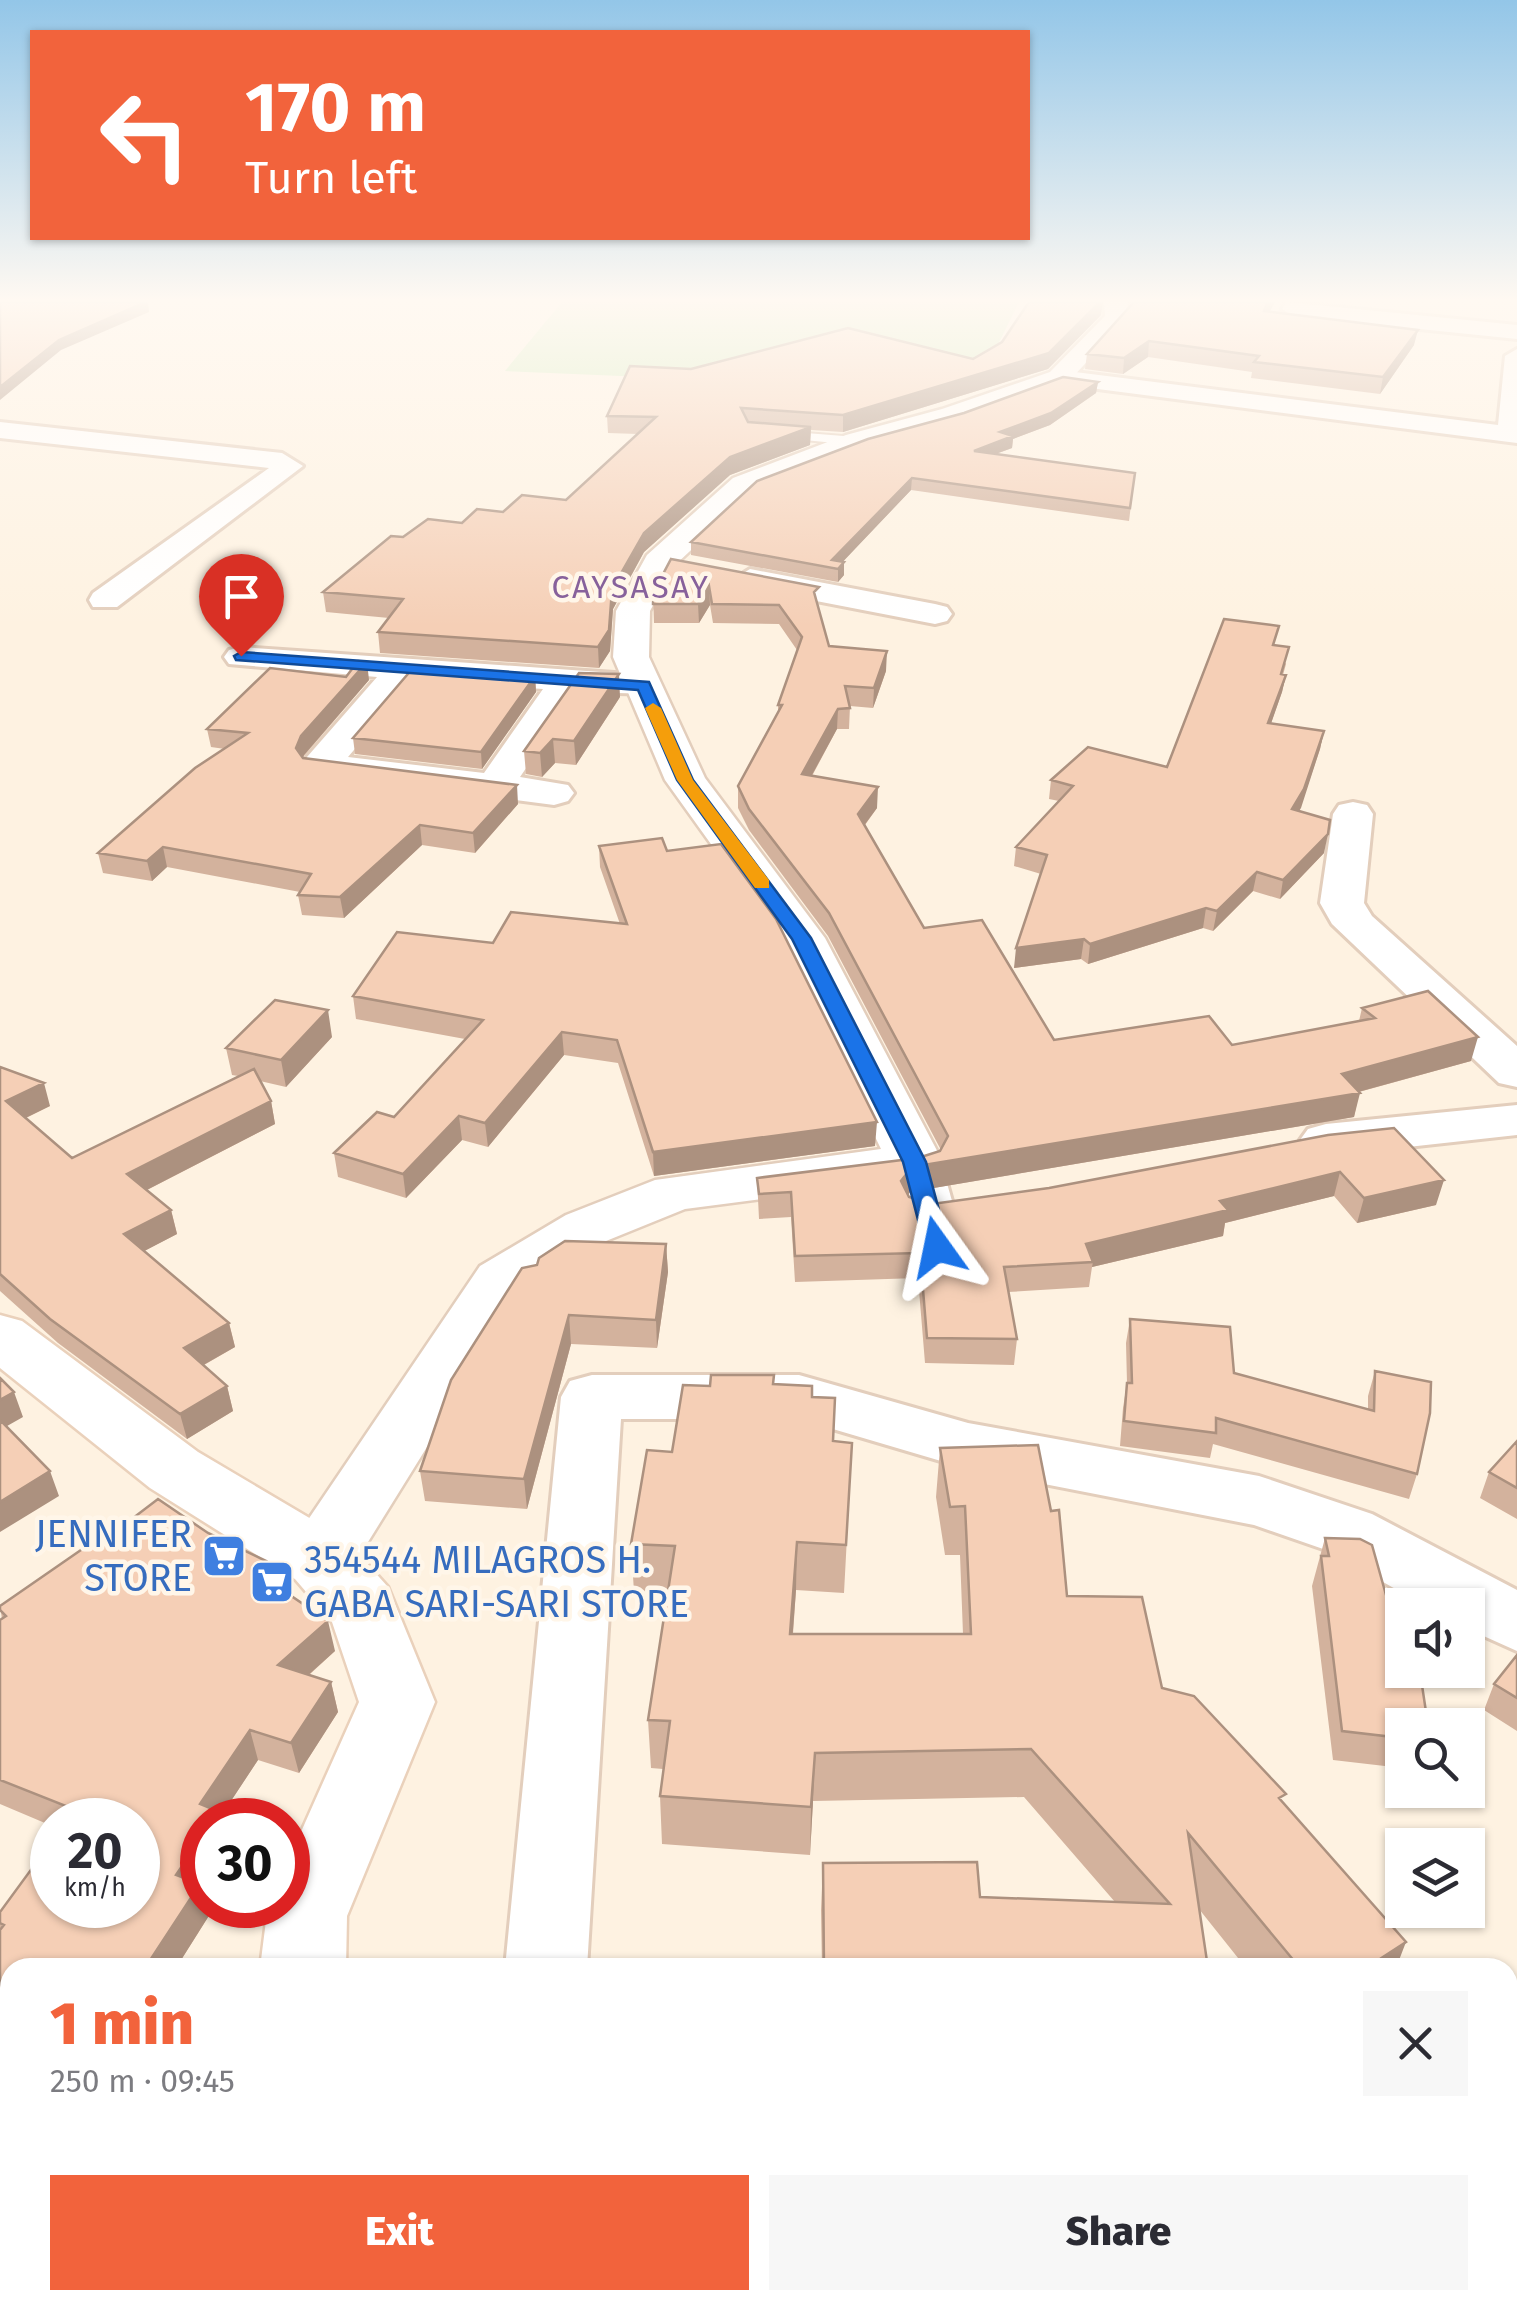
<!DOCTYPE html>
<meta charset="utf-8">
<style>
body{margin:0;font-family:"Fira Sans",sans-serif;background:#f7f7f7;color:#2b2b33;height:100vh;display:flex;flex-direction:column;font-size:38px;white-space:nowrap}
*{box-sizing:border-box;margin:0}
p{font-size:32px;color:#7c7c81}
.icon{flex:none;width:55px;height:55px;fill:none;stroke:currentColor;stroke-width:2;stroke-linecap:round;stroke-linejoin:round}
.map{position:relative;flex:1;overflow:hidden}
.side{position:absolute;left:0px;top:1958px;width:1518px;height:352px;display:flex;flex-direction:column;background:#fff;border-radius:30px 30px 0 0;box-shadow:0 2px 8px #0004}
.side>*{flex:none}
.hud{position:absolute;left:30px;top:30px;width:1000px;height:210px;border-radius:0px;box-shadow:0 2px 8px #0004;background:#f2633c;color:#fff;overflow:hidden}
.fabs{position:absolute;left:1385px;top:1588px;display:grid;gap:20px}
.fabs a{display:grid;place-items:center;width:100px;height:100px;border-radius:0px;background:#fff;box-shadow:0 2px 8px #0004;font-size:50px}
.speed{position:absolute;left:30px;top:1798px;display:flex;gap:20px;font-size:50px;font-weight:700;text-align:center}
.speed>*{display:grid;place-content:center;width:130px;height:130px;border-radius:50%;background:#fff;box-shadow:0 2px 8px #0004;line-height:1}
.speed small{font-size:25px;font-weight:400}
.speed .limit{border:15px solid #d22;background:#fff;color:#111}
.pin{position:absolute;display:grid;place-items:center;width:85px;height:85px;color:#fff;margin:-102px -42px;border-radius:50% 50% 50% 0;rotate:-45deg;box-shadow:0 0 10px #0007}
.pin .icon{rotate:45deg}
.me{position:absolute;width:110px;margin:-55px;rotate:348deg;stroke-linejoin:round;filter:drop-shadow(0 0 8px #0008)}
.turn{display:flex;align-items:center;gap:35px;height:210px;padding:0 50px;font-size:45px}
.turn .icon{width:130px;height:130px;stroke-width:2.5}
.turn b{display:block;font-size:70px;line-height:85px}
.round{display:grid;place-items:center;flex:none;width:105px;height:105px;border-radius:0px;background:#f7f7f7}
.overview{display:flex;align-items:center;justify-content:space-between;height:170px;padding:0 50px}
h1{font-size:60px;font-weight:800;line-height:75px;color:#f2633c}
.button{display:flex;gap:20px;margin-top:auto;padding:20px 50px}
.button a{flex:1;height:115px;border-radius:0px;background:#f2633c;color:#fff;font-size:40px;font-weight:800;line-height:115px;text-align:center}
.button a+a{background:#f7f7f7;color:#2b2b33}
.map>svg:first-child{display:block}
.green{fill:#d1ecbe}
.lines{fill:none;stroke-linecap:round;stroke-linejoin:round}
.service-casing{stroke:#e3cebc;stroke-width:4}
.minor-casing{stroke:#e3cebc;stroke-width:6}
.tertiary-casing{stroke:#e3cebc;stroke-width:5}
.secondary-casing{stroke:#ead1bb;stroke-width:5}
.service{fill:#fff;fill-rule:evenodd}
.minor{fill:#fff;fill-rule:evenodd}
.tertiary{fill:#fff;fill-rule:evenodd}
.secondary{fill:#fff;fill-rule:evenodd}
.wall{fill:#d3b29d}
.shaded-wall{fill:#ac917f}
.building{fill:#f5cfb6;stroke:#ac917f;stroke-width:2.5}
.route{fill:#1a73e8;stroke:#114b97;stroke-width:2.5}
.slow{fill:#f59e0b}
.labels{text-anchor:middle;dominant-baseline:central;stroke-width:9;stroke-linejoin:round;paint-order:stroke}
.far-quarter-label{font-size:32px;letter-spacing:2.5px;fill:#87619b;stroke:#fff6e9}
.near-shop-label{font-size:38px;fill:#366cbe;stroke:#fff6e9;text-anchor:end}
</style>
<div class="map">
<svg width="1517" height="2309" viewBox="0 0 1517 2309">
<rect width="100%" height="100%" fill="#fef2e1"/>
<path class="green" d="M562,302h457l-44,89 -470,-20z"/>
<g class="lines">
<defs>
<path id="service" d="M768,430l88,7 7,4 -7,4 -83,-8z"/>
<path id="minor" d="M1286,302l231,23v14l-224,-23 -11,-7z
M1517,349v94l-458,-59 -12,-7 12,-7 439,55 7,-69z
M0,422l282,31 21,13 -186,141h-24l-4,-7 4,-7 176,-125 -269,-30z
M750,569l185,35 12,3 5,7 -5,7 -12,3 -196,-38 -5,-7z
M241,647l402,28 13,3 5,8 -5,8 -78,-2 -58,85 48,8 6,8 -6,8 -14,4 -247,-32 -5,-8 5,-8 70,-80 -148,-13 -5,-7 5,-7zM413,680l130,9 -59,84 -136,-16z
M1353,802l14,3 6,9 -9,89 8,13 145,130v41l-18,-4 -167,-159 -12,-21 13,-89 6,-9z
M1517,1105v30l-191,21 -18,-5 -8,-11 8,-11 18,-5z
M915,1146l19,4 7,12 24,85 -8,13 -20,5 -20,-5 -8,-13 -20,-85 7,-12z
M592,1375h207l169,48 291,53 113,38 145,76v61l-49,-22v-24h-44l-98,-55 -72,-25 -286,-56 -169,-50h-178l-34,549h-82l56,-571 9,-16z
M10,2205v95h7l-17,7v-98z"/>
<path id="tertiary" d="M1104,302h23l2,15 -61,65 -106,39 -96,26 -111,43 -82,77 -23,44 -1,46 56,121 120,160 118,224 -8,12 -20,5 -230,30 -79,32 -84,53 -177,285 -25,8 -25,-8 -10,-20 10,-20 185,-273 86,-51 89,-35 226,-31 -102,-210 -114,-159 -52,-123 3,-46 31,-56 86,-77 113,-43 96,-26 108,-37 55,-56z"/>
<path id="secondary" d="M0,1315l22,6 176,131 147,87 43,48 47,115 -88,214 -1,52h-86l8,-63h20v-44l71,-159 -27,-80 -37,-43 -145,-91 -150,-120z
M245,2300h106l3,9h-105z"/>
</defs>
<use href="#service" class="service-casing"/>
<use href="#minor" class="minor-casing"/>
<use href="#tertiary" class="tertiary-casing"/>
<use href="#secondary" class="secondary-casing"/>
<use href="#service" class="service"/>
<use href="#minor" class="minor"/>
<use href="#tertiary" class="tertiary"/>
<use href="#secondary" class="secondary"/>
</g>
<path class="wall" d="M1130,302h145l-5,9 144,34 -34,49 -129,-16 1,-6 -104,-15 -25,17 -38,-5 2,-15 44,-48z
M1101,315l-53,54 -205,63 -32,-2 -1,15 -80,30 -86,77 -31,57 -3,42 -11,17 -219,-15 -2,-21 11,-14 -63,-6 -3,-20 80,-55 100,-25 63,-12 72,-66 -30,-1 -1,-17 84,-47 282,-10z
M1098,382l-2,11 -46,32 -37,14 -1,9 -16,6 139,19 -6,48 -218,-31 -68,71 1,14 -6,7 -147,-27v-13z
M671,559l147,47 11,40 57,25 -13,37 -23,-2 -1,23h-12l-25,47 65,32 -12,17 59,103 130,112 178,5 127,-24 3,-13 109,53 -112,31 -5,25 -444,75 -2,3 1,2 23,7 117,-16 279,-53 108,70 -79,18 -23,-27 -109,27 -2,13 -131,31 -3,20 -81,5 9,47 -3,26 -89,-2 -7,-85 -123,4 -4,-65 -32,2 -2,-41 161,-20 23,-8 -113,-214 -79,-106 -11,-22v-22l40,-74v-7l19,-55 -18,-26 -66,-1 -3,-18 -11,18h-45l-1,-30z
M1275,645l11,19 -3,11h3l-4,17 -11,31 53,8 -4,18 -21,62 25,42 -44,46 -27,-8 -40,40 -10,-3 -115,36 -7,-5 -67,9 27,-94 -27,-8 2,-19 43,-46 -10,-2 2,-19 116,-13z
M535,676l1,16 -54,77 -127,-15 -2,-16z
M369,680l-66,77 215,47 -43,49 -53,-8 -78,73 -42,-3 -4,-20 2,-3 -133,-25 -15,14 -49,-8 -5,-20 127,-104 -14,-2 -4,-18z
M620,697l-44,68 -21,-2 -13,14 -16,-3 -2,-23z
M599,846l68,5 208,295 -221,30 -36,-113 -54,-8 -76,92 -26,-7 -56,58 -68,-21 -4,-24 60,-36 71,-78 -109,-20 -3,-23 140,-53 127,-19 -20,-57z
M332,1037l-46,50 -26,-6 11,20 4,23 -128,66 24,20 6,24 -33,17 85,72 6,24 -31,18 23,21 6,25 -46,28 -129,-96 -58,-52v-224l50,39 -24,12 46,40 166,-82 -6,-1 -6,-27z
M666,1244l2,28 -11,76 -86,-4 -44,165 -102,-8 -5,-30 31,-91z
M1130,1319l104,54 134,37v-14l7,-25 42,103 -8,25 -196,-55 -3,14 -90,-12 3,-38 4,-25 -1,-40z
M774,1384l38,13 22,44 18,2 -8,150 -48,-3 -3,44h170l-3,-79h-15l-9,-58 4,-49 127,148 216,206 113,166h-150l-47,-59 9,59h-386l-1,-58 2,-47 157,34 135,5 -91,-105 -211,4 -3,54 -148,-11 -2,-48 3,-27 -12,-1 -3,-48 19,-126 -33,-2 -3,-48 41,-92 38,-66z
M1517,1441v78l-37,-21 9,-26z
M208,1533l58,28 5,21 64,69 -26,24 22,7 7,30 -39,61 -41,-13 -37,56 2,4h-21l-2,64 10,30 -34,54h-166l-7,228 -3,-3v-281l138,-92h-86v6l-52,-22v-184l2,-1 -2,-13 99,-62z
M1325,1538l77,187v43l-69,-8 -21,-174z
M1517,1655v76l-33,-21 10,-26z
M1276,2300h218l-40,4 10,5h-186z"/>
<path class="shaded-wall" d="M148,302l1,10 -88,38 -61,50v-13l59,-47z
M1100,302h3l-2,13 -53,54 -205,63v-17z
M1268,302h7l-14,24 3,-15z
M1418,330l-4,15 -34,49 3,-17z
M1149,341l-1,16 -25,17 1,-16z
M1098,382l-2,11 -46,32 -37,14 -1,9 -39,14 1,-11 26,-19z
M811,427l-1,18 -80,30 -86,77 -31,57 -3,42 -11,17 -1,-21 14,-58 32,-56 86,-76z
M912,478l-1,12 -75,79 -4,-9z
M844,562v13l-6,7v-13z
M709,586l1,19 -11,18 -1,-19z
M887,651l-1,20 -13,37 1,-20z
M367,662l2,18 -65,75 -5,12 -3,-19 5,-12z
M619,674l1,23 -44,68 -2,-24z
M1286,675l-4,17 -17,49 3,-18z
M535,676l1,16 -54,77 -1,-17z
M838,709l-1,20 -36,66 1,-21z
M1324,731l-4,18 -19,59 -13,20 4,-19z
M553,739l2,24 -13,14 -2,-24z
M517,785l1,19 -43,49 -2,-20z
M878,787l-1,21 -20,27 1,-21z
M420,825l2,20 -78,73 -4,-21z
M1328,834l-4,19 -44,46 3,-19z
M163,847l4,20 -15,14 -5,-20z
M1257,872l-4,19 -40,40 4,-20z
M1206,908l-3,20 -115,36 2,-20z
M1084,939l-3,20 -67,9 2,-20z
M328,1010l4,27 -46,50 -5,-27z
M562,1032l2,23 -76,92 -3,-24z
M1478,1037l-7,24 -124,34 13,-2 -6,24 -444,75 -10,14 1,-25 11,-14 430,-93z
M44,1083l6,23 -37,18 -7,-23z
M271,1101l4,23 -142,73 -6,-23z
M459,1116l3,24 -56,58 -3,-24z
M877,1122l-2,24 -221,30 -1,-24z
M1340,1172l-6,24 -109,27 -2,13 -131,31 1,-5 -7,-18 134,-43z
M1444,1180l-8,25 -79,18 7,-25z
M171,1210l6,24 -46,24 -7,-24z
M666,1244l2,28 -11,76 -1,-28z
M569,1315l2,29 -44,165 -3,-30z
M229,1323l6,24 -44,25 -7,-24z
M227,1386l6,25 -46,28 -7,-25z
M14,1392l9,25 -23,13v-30z
M50,1471l9,25 -59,36v-30z
M797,1542l-1,48 -7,92 1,-48z
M266,1561l8,30 -18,-19z
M328,1621l7,30 -49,44 -8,-30z
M331,1682l7,30 -39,61 -8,-30z
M250,1730l8,30 -37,56 2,4h-18l-5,-16z
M815,1753l-2,48 -3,54 1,-48z
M202,1837v44l-2,3 2,6v15h5l3,9 -34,54h-31l31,-93z
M1406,1942l-10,26h-30z
M10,2142v45l-7,9 -3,-6v-37z
M610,2300h6l-3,9h-6z"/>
<path class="building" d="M0,302h146l-87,38 -59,47z
M1029,302h71l-51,51 -206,62 -102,-7 7,14 63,5 -81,30 -86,76 -32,56 -3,41 -11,17 -220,-15 25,-33 -80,-7 68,-56 12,1 25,-18 34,4 15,-14 26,3 19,-17 44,5 90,-83 -49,-1 23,-50 61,3 157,-41 125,31 29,-17z
M1134,302h134l-4,9 154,19 -35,47 -129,-15 5,-6 -110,-15 -25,17 -37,-4z
M1063,377l35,5 -47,31 -51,19 13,4 -39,15 161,22 -5,35 -218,-30 -80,82 12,2 -6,7 -147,-27 66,-61 111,-42 96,-26z
M671,559l148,28 -5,5 15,54 58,5 -13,37 -29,-2 5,22 -12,1 -36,65 76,13 -20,27 66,114 58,-8 72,120 155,-24 23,29 143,-27 -13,-10 66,-17 50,46 -136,37 18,19 -448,74 -11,14 8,16 23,7 117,-16 279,-53 66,-7 50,52 -80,18 -24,-26 -120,29 8,9 -142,34 7,18 -89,5 13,72 -90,-1 -7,-85 -125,3 -4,-64 -32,2 -2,-16 161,-20 22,-7 8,-15 -119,-223 -80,-104 -11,-23 44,-81h-4l24,-68 -23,-32 -67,-1 -3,-18 -11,18h-45v-11z
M1224,619l55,7 -6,19 16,2 -8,27 5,1 -18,48 56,8 -20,58 -12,20 38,11 -2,14 -45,46 -26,-8 -40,39 -11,-3 -116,36 -6,-5 -68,9 31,-93 -31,-8 57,-61 -22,-6 37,-33 79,20z
M358,661l9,1 -66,74 -5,12 7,10 214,27 -44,48 -53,-8 -80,72 -42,-2 13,-21 -148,-27 -16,14 -49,-8 97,-85 53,-35 -41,-4 63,-61 76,9z
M413,668l122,8 -54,76 -128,-14z
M579,673l40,1 -45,67 -21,-2 -13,14 -16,-2z
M662,838l5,13 54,-7 55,75 101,203 -224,30 -36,-112 -55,-8 -77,91 -26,-7 -56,58 -69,-21 43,-41 17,5 89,-97 -130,-24 44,-64 96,11 18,-31 116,12 -28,-78z
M275,1000l53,10 -47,50 -55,-12z
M0,1067l44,16 -38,18 66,57 182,-89 17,32 -144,73 44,36 -47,24 105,89 -45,25 43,38 -47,28 -130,-95 -50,-45z
M565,1241l101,3 -10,76 -87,-5 -45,164 -104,-8 31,-91 71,-112 15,-3 2,-7z
M1130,1319l100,8 4,46 140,38 1,-40 56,11 -1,31 -13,61 -201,-56v15l-92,-12 3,-38h5z
M711,1375h63l-1,9 39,2v11l23,1 -2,43 19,2 -6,102 -49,-3 -7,92h181l-6,-128 -15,1 -10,-59 98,-3 13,66 8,-1 8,86 75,1 20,91 32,8 92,98 -7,4 127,144 -40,26h-66l-112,-135 20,135h-384l-1,-105 154,-1 3,35 190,7 -139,-155 -216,4 -4,54 -151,-11 10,-75 -22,-1 27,-174 -44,-2 16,-94 25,2 11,-67 27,1z
M0,1378l14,14 -14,8z
M0,1420l50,51 -50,31z
M1517,1441v47l-28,-16z
M158,1499l50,34 58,28 -10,11 72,49 -50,44 53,17 -40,61 -41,-13 -50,74 20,8 -6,8h-12v17l-26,38 24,9 -55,84h-135v174l-10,11v-223l4,-5 -4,-2v-11l52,-71v64h86v-85h-70l8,-10 -76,-30v-160l6,-4 -6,-6v-4l94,-65 5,3z
M1325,1538l35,1 12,6 30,107v18l18,2 8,53h-26v13l-60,-7 -21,-175h8z
M1517,1655v43l-23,-14z
M497,2300h113l-3,9h-113z
M1291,2300h156l17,9h-171z"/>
<linearGradient id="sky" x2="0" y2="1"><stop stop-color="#93c6e8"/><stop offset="0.48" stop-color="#fff9f2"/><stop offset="1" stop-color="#fff9f2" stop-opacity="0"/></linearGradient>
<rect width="1517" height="626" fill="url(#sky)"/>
<path class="route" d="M241,652l408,30 44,98 118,158 115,224 23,85 -3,6h-17l-4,-6 -22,-85 -111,-223 -115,-159 -39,-90 -402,-30 -2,-4z"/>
<path class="slow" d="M653,703l8,5 32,72 76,100v8h-14l-78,-108 -32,-72z"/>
<defs>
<symbol id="supermarket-square" viewBox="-11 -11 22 22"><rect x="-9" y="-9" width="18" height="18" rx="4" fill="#3f7fe0" stroke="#fff6e9"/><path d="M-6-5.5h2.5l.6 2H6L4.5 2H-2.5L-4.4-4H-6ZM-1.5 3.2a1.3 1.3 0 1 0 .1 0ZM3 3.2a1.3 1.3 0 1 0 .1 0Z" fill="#fff"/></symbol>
</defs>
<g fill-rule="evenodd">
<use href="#supermarket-square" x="199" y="1531" width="50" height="50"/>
<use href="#supermarket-square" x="247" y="1557" width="50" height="50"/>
</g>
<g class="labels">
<g class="far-quarter-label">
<text x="631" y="587">CAYSASAY</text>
</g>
<g class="near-shop-label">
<text x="192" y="1534">JENNIFER<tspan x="192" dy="44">STORE</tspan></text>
<text x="304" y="1560" text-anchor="start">354544 MILAGROS H.<tspan x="304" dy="44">GABA SARI-SARI STORE</tspan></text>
</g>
</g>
</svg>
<div class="fabs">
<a><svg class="icon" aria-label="sound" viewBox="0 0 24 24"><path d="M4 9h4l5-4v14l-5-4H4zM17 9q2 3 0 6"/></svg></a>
<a><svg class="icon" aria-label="search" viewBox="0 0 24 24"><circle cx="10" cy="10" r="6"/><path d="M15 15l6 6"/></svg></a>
<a><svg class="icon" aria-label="layers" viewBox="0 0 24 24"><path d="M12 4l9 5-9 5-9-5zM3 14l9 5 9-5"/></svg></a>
</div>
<div class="speed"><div>20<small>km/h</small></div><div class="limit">30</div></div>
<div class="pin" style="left:241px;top:656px;background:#d93025"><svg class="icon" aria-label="arrive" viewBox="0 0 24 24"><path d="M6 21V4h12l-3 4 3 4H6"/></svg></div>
<svg class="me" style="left:937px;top:1247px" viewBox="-20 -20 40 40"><path d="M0-17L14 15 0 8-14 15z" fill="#1a73e8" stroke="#fff" stroke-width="4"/></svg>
<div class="hud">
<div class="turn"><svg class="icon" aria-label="left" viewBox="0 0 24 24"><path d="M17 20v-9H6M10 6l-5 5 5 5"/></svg><div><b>170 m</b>Turn left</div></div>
</div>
<section class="side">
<div class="overview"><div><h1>1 min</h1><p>250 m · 09:45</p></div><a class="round"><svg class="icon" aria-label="close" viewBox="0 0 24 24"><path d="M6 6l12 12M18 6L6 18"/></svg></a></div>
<div class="button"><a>Exit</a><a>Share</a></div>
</section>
</div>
